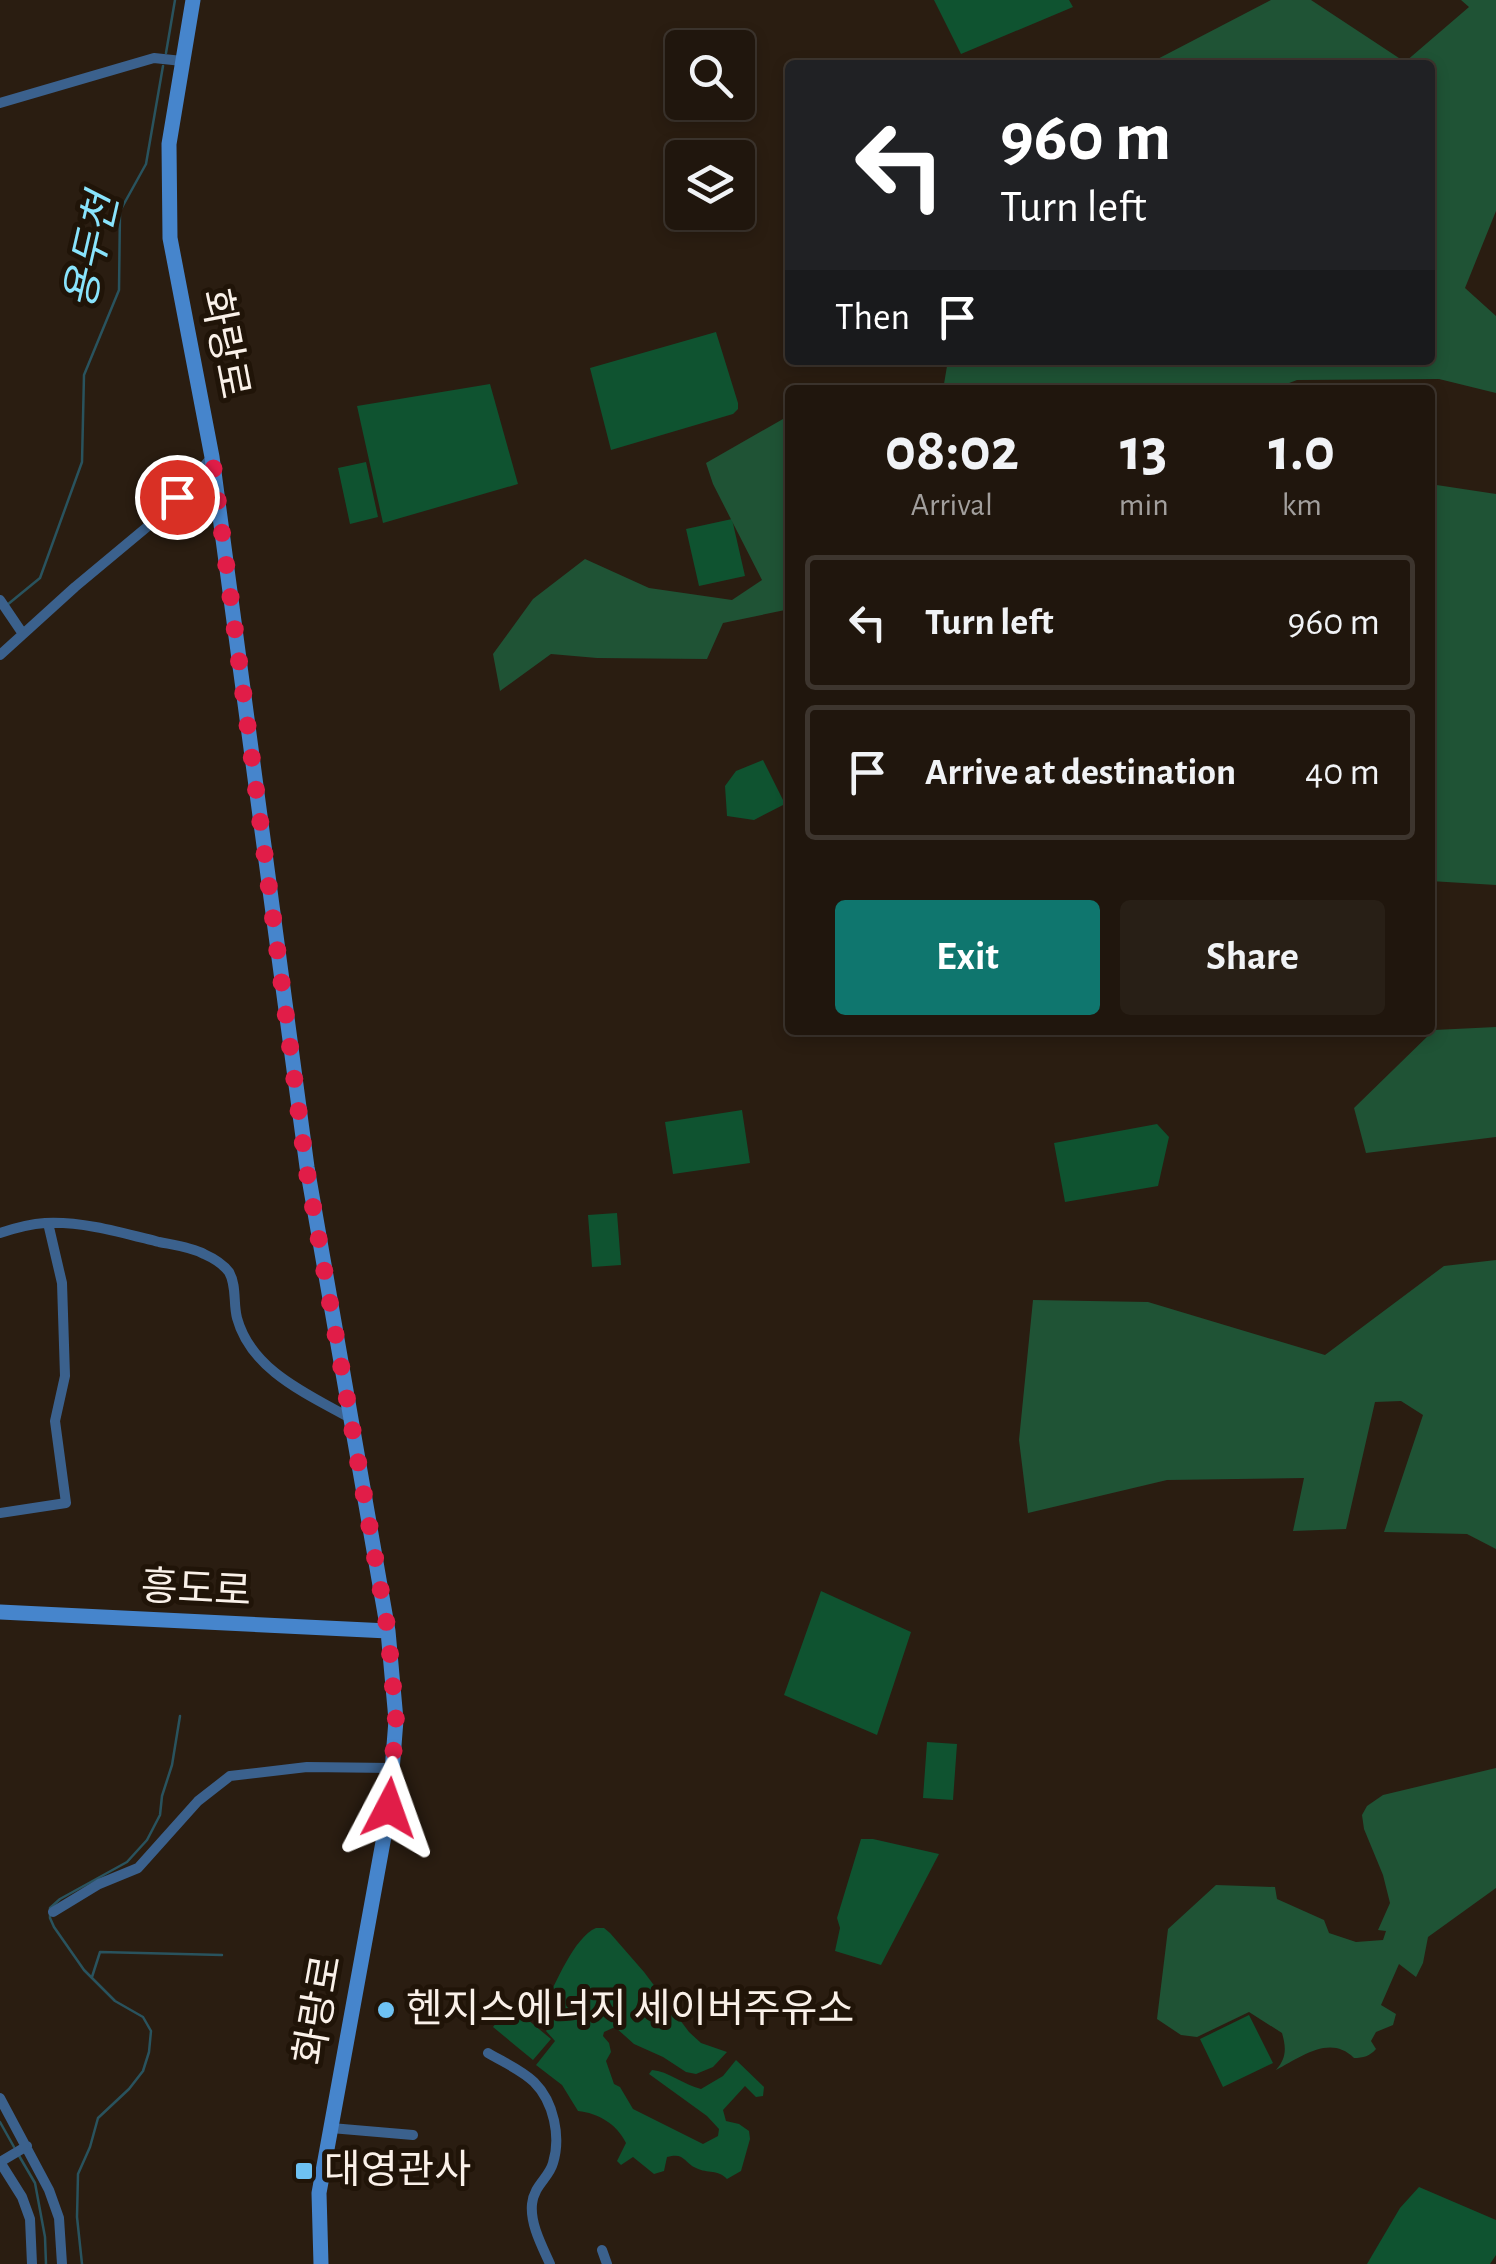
<!DOCTYPE html>
<meta charset="utf-8">
<style>
body{margin:0;font-family:"Alegreya Sans","Noto Sans KR",sans-serif;background:#281f16;color:#f1f3f6;height:100vh;display:flex;flex-direction:column;font-size:38px;white-space:nowrap}
*{box-sizing:border-box;margin:0}
p{font-size:32px;color:#a29f9d}
.icon{flex:none;width:55px;height:55px;fill:none;stroke:currentColor;stroke-width:2;stroke-linecap:round;stroke-linejoin:round}
.map{position:relative;flex:1;overflow:hidden}
.side{position:absolute;left:785px;top:385px;width:650px;height:650px;display:flex;flex-direction:column;background:#20160d;border-radius:10px;box-shadow:0 5px 15px #0003,0 0 0 2px #3d352e}
.side>*{flex:none}
.top-card{position:absolute;left:785px;top:60px;width:650px;height:305px;border-radius:10px;box-shadow:0 5px 15px #0003,0 0 0 2px #3d352e;background:#202124;color:#fff;overflow:hidden}
.tools{position:absolute;left:665px;top:30px;display:grid;gap:20px}
.tools a{display:grid;place-items:center;width:90px;height:90px;border-radius:10px;background:#20160d;box-shadow:0 5px 15px #0003,0 0 0 2px #3d352e;font-size:50px}
.pin{position:absolute;display:grid;place-items:center;width:85px;height:85px;color:#fff;margin:-42px;border:5px solid #fff;border-radius:50%;box-shadow:0 2px 10px #0007}
.me{position:absolute;width:110px;margin:-55px;rotate:4deg;stroke-linejoin:round;filter:drop-shadow(0 0 8px #0008)}
.turn{display:flex;align-items:center;gap:35px;height:210px;padding:0 50px;font-size:45px}
.turn .icon{width:130px;height:130px;stroke-width:2.5}
.turn b{display:block;font-size:70px;line-height:85px}
.then{display:flex;align-items:center;height:95px;padding:0 50px;background:#0003;gap:20px;font-size:38px}
.eta{display:flex;justify-content:space-evenly;align-items:center;height:170px;text-align:center}
.eta b{font-size:60px;font-weight:600;line-height:70px}
.primary-button{display:flex;gap:20px;margin-top:auto;padding:20px 50px}
.primary-button a{flex:1;height:115px;border-radius:10px;background:#0f766e;color:#fff;font-size:40px;font-weight:600;line-height:115px;text-align:center}
.primary-button a+a{background:#281f16;color:#f1f3f6}
ul{padding:0;list-style:none}
li{display:flex;align-items:center;gap:30px;height:135px;margin:0 20px 15px;padding:0 30px;border:5px solid #3d352e;border-radius:10px}
li div{flex:1}
li b{display:block;font-size:38px}
li em{font-style:normal}
.map>svg:first-child{display:block}
.green{fill:#0f5330}
.forest{fill:#1f5335}
.lines{fill:none;stroke-linecap:round;stroke-linejoin:round}
.stream{stroke:#29535e;stroke-width:2.5}
.street{stroke:#3b618d;stroke-width:10}
.secondary{stroke:#4685cc;stroke-width:15}
.route{stroke:#e11d48;stroke-width:18;stroke-dasharray:0 32.4}
.poi-dot{fill:#6ec2f3;stroke:#201408;stroke-width:4}
.labels{text-anchor:middle;dominant-baseline:central;stroke-width:10;stroke-linejoin:round;paint-order:stroke}
.street-label{font-size:40px;fill:#faf1e9;stroke:#201408}
.poi-label{font-size:40px;fill:#faf1e9;stroke:#201408;text-anchor:start}
.water-label{font-size:42px;font-style:italic;fill:#89e4fd;stroke:#201408}
</style>
<div class="map">
<svg width="1496" height="2264" viewBox="0 0 1496 2264">
<rect width="100%" height="100%" fill="#2a1d11"/>
<path class="green" d="M934,0h135l4,7 -112,47z
M716,332l22,71v6l-5,5 -122,36 -21,-82z
M490,384l28,100 -135,39 -26,-117z
M366,462l12,55 -28,7 -12,-56z
M732,519l13,57 -46,10 -13,-57z
M763,760l22,44 -31,16 -27,-4 -2,-30 11,-15z
M742,1110l8,53 -77,11 -8,-52z
M1157,1124l12,13 -11,49 -93,16 -11,-59z
M617,1213l4,52 -29,2 -4,-52z
M821,1591l90,41 -34,103 -93,-40z
M927,1742l30,2 -4,56 -30,-2z
M861,1839h12l66,15 -58,111 -46,-14 5,-23 -3,-10z
M596,1928h8l6,5 34,39 45,60 12,11 26,9 -14,15 -17,7 -10,-2 -23,-15 -29,-13 -19,-17 -11,5 -1,4 6,7 2,9 -5,9 8,23 6,3 13,22 70,35 15,-8 1,-7 -12,-13 -58,-42 3,-4c16,1 32,15 49,19l22,-13 13,-16 28,27 -1,9 -7,1 -11,-11 -22,24 3,11 13,3 10,7 1,8 -9,32 -14,8c-9,-10 -19,-5 -31,-11 -13,-6 -11,-16 -29,-11l-3,14 -10,3 -21,-17 -12,8 -4,-4 9,-18c-9,-19 -28,-30 -48,-32l-16,-26 -26,-20 19,-24 -9,-10 6,-8 -23,-20 -4,4 -3,-1 7,-10 15,9c12,-21 30,-68 52,-77z
M510,2005l41,34 -18,21 -40,-33z
M1249,2015l24,48 -50,24 -23,-48z
M1419,2187l77,33v35l-6,9h-123l33,-56z"/>
<path class="forest" d="M1271,0h40l94,62 64,-55 -8,-7h35v211l-31,77 31,28v77l-57,-14 -142,1 -26,10h-328l5,-30h482v-295h-284z
M790,415v194l-67,14 -16,36 -110,-1 -46,-4 -51,37 -7,-37 40,-55 52,-40 64,29 83,12 30,-20 -49,-96 -7,-21z
M1430,484l66,10v391l-66,-4z
M1496,1027v110l-130,16 -12,-45 80,-78z
M1496,1260v289l-29,-15 -83,-2 39,-117 -22,-14 -26,1 -29,127 -53,2 11,-53 -137,2 -139,33 -9,-73 14,-140 115,2 177,53 119,-89z
M1496,1768v120l-68,49 -5,26 -7,14 -17,-13 -18,41 15,9 -3,11 -17,7 -5,9 5,8c-6,7 -13,9 -22,9 -24,-24 -53,-1 -78,12 11,-12 10,-23 6,-37l-33,-21 -52,25 -16,-2 -24,-16 11,-90 48,-44 59,2 2,12 47,21 5,13 27,9 27,-2 3,-9 -8,-1 12,-27 -7,-28 -19,-46 -2,-14 5,-9 16,-11z"/>
<g class="lines">
<path class="stream" d="M166,53l9,-53
M7,605l33,-27 42,-116 2,-87 35,-85 1,-79 26,-47 17,-98
M92,1977l8,-25 122,3
M0,2122l14,25
M18,2154l17,29 10,54 1,27
M82,2264l-5,-47 1,-43 12,-27 8,-29 31,-29 14,-18 6,-19 2,-21 -8,-14 -28,-16 -31,-31 -30,-43 -4,-9v-10l10,-9 67,-37 20,-22 13,-25 2,-19 10,-31 8,-49"/>
<path class="street" d="M0,103l154,-45 28,3
M0,600l23,34
M0,655l75,-68 84,-70 53,-60
M0,1233c15,-5 29,-9 45,-10 38,-2 78,10 114,19 15,3 32,5 45,12 9,4 19,10 25,18 8,14 4,31 8,46 14,52 70,76 113,100
M0,1513l66,-10 -11,-82 10,-45 -3,-93 -14,-60
M53,1912l46,-28 39,-16 60,-67 32,-25 77,-9 85,1
M488,2053c15,9 34,17 46,29 20,20 27,55 19,81 -4,15 -19,22 -21,41 -2,20 10,42 18,60
M0,2098l49,92 10,28 3,46
M331,2128l82,7
M0,2162l22,35 8,22 2,45
M0,2162l27,-16
M602,2250l5,14"/>
<path class="secondary" d="M193,0l-24,144 1,94 42,219 95,710 81,464 8,89 -7,89 -70,384 2,71
M0,1612l388,19"/>
</g>
<g class="lines">
<path class="route" d="M177,497l35,-40 94,710 82,464 8,89 -7,88"/>
</g>
<g class="poi-dot">
<circle cx="386" cy="2010" r="10"/>
<rect x="294" y="2161" width="20" height="20" rx="5"/>
</g>
<g class="labels">
<g class="street-label">
<text transform="translate(224 344) rotate(79)">화랑로</text>
<text transform="translate(196 1590) rotate(3)">흥도로</text>
<text transform="translate(319 2010) rotate(-80)">화랑로</text>
</g>
<g class="poi-label">
<text x="406" y="2010">헨지스에너지 세이버주유소</text>
<text x="324" y="2171">대영관사</text>
</g>
<g class="water-label">
<text transform="translate(92 251) rotate(-77)">용두천</text>
</g>
</g>
</svg>
<div class="tools">
<a><svg class="icon" aria-label="search" viewBox="0 0 24 24"><circle cx="10" cy="10" r="6"/><path d="M15 15l6 6"/></svg></a>
<a><svg class="icon" aria-label="layers" viewBox="0 0 24 24"><path d="M12 4l9 5-9 5-9-5zM3 14l9 5 9-5"/></svg></a>
</div>
<div class="pin" style="left:177px;top:497px;background:#d93025"><svg class="icon" aria-label="arrive" viewBox="0 0 24 24"><path d="M6 21V4h12l-3 4 3 4H6"/></svg></div>
<svg class="me" style="left:389px;top:1808px" viewBox="-20 -20 40 40"><path d="M0-17L14 15 0 8-14 15z" fill="#e11d48" stroke="#fff" stroke-width="4"/></svg>
<div class="top-card">
<div class="turn"><svg class="icon" aria-label="left" viewBox="0 0 24 24"><path d="M17 20v-9H6M10 6l-5 5 5 5"/></svg><div><b>960 m</b>Turn left</div></div>
<div class="then">Then<svg class="icon" aria-label="arrive" viewBox="0 0 24 24"><path d="M6 21V4h12l-3 4 3 4H6"/></svg></div>
</div>
<section class="side">
<div class="eta">
<div><b>08:02</b><p>Arrival</p></div>
<div><b>13</b><p>min</p></div>
<div><b>1.0</b><p>km</p></div>
</div>
<ul>
<li><svg class="icon" aria-label="left" viewBox="0 0 24 24"><path d="M17 20v-9H6M10 6l-5 5 5 5"/></svg><div><b>Turn left</b></div><em>960 m</em></li>
<li><svg class="icon" aria-label="arrive" viewBox="0 0 24 24"><path d="M6 21V4h12l-3 4 3 4H6"/></svg><div><b>Arrive at destination</b></div><em>40 m</em></li>
</ul>
<div class="primary-button"><a>Exit</a><a>Share</a></div>
</section>
</div>
